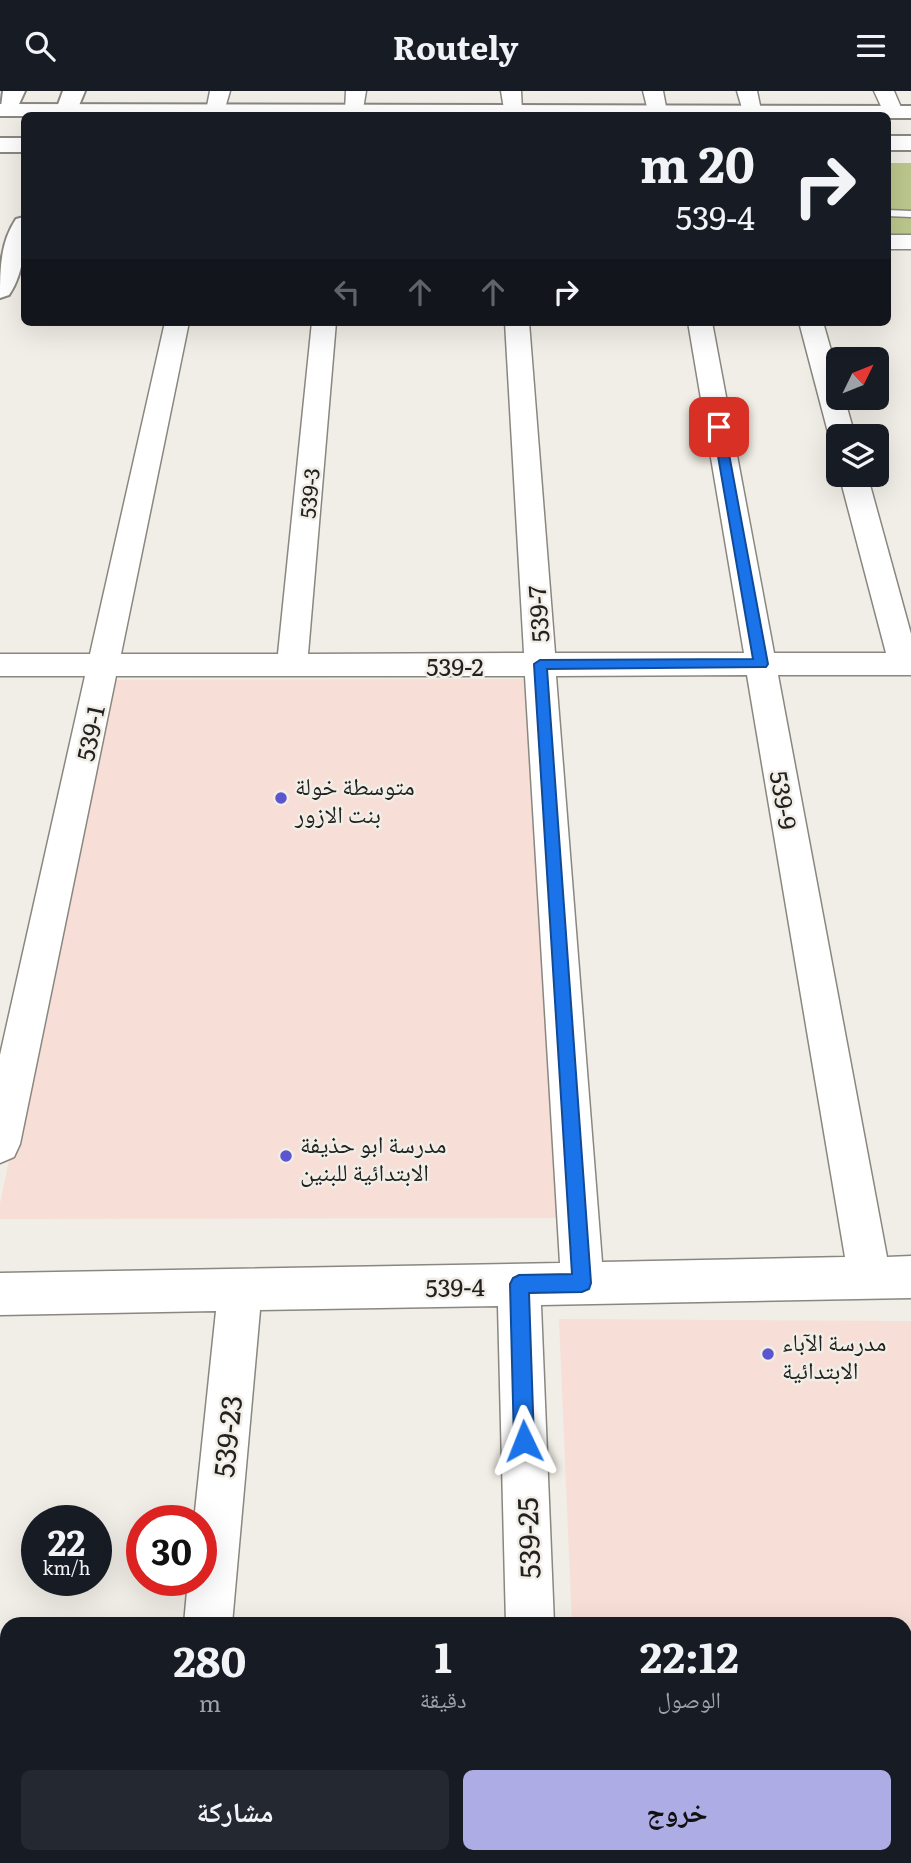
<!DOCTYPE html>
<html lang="ar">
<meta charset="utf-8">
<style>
body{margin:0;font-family:Literata,"Noto Naskh Arabic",serif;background:#242831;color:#f1f3f6;direction:rtl;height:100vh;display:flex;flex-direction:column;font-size:26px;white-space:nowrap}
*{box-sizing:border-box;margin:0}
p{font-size:23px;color:#9ea1a6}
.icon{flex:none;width:38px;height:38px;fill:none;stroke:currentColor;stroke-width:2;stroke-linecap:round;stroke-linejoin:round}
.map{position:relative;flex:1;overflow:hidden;direction:ltr}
.drawer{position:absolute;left:0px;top:1526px;width:912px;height:247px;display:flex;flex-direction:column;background:#171b24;border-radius:21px 21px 0 0;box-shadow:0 7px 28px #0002;direction:rtl}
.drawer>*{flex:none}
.hud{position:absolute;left:21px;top:21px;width:870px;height:214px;border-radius:10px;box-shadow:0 7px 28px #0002;direction:rtl;background:#171b24;color:#f1f3f6;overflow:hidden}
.needle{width:46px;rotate:47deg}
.fabs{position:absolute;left:826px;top:256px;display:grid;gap:14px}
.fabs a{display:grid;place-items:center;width:63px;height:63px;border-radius:10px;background:#171b24;box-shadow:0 7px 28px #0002;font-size:35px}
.speed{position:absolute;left:21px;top:1414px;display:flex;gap:14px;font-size:35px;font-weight:700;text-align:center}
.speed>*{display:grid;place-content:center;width:91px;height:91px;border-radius:50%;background:#171b24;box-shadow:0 7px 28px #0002;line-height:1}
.speed small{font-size:18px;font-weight:400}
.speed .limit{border:10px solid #d22;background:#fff;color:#111}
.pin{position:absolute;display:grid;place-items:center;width:60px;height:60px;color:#fff;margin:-30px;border-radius:14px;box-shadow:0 4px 10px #0006}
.me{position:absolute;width:77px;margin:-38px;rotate:358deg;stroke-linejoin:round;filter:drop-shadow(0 0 5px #0008)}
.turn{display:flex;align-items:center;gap:24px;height:147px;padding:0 21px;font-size:32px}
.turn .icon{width:91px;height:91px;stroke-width:2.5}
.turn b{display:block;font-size:49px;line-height:60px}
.lanes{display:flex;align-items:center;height:66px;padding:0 21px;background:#0003;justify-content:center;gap:35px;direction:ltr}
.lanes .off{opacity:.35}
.eta{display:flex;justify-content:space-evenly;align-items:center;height:119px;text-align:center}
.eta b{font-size:42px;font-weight:700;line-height:49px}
.action{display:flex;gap:14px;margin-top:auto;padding:14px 21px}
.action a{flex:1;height:80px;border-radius:10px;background:#aeace4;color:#111;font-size:28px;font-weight:700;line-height:80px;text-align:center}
.action a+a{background:#242831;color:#f1f3f6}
header{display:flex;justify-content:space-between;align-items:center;height:91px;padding:0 21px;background:#171b24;font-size:32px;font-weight:700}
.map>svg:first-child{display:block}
.education{fill:#f7ded6}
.green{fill:#bbc78d}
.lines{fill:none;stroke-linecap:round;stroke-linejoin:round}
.lane-casing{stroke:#8a8780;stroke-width:3}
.street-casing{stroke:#8a8780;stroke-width:3}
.secondary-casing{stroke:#8a8780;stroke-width:4}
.primary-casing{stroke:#8a8780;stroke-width:4}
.lane{fill:#fff;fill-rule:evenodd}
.street{fill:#fff;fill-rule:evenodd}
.secondary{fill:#fff;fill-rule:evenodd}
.primary{fill:#fff;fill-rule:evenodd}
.route{fill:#1a73e8;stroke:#114b97;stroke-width:2}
.poi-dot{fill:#5c55cd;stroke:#f0eee6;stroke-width:2.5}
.labels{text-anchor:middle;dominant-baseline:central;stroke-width:5;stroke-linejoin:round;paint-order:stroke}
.far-street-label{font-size:21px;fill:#22211f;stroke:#f0eee6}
.street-label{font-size:24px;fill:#22211f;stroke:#f0eee6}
.poi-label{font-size:24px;fill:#22211f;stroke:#f0eee6;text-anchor:start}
.near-street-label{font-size:28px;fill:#22211f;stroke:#f0eee6}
</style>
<header><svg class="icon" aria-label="menu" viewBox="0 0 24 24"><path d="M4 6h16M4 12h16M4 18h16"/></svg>Routely<svg class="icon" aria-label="search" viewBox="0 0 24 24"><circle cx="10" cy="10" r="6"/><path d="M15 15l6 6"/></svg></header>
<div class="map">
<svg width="911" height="1772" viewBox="0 0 911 1772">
<rect width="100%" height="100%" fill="#f0eee6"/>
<path class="education" d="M535,588l29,539 -564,1v-15l108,-524z
M559,1228l352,2v542h-329v-6h323v-233h-333z"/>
<path class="green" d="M887,72h24v71h-24z"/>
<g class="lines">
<defs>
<path id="lane" d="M887,119l24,1v6l-24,-1z"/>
<path id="street" d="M210,0h20l-7,24h-14l-3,-4z
M346,0h20l-4,24h-14l-3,-4z
M501,0h20l1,20 -3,4h-14z
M643,0h20l4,21 -2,3h-16z
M737,0h20l5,24h-18z
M874,0h20l9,21 -3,4 -15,-1z
M887,144h24v14h-24z
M165,231h24l-68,332h157l34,-332h24l-28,332 216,-1 -19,-331h24l26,331h189l-56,-331h24l62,331h112l-47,-179h28l44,160v41h-133l109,582 24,-1v42l-370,7 13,319h-48l-8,-318 -238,4 -28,314h-48l4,-44h13v-59h-7l22,-210 -216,4v-42l560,-10 -35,-587h-409l-96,468 -6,13 -14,6v-108l85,-379h-85v-22h90zM747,584l98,582 -243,5 -46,-586z
M799,231h24l15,53v22h6l11,39h-17v7l-9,-7z
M159,1766h53l-1,6h-54z
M510,1766h53l1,6h-54z"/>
<path id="secondary" d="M3,0h22l-11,24h-14z
M63,0h22l-10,24h-12l-7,-5z
M24,126c2,26 0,56 -15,78l-9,3c0,-28 0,-55 16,-79z"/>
<path id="primary" d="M0,13l911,2v12h-24v-3l-887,1z
M887,45h24v14h-24z
M0,47h24v14h-24z"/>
</defs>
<use href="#lane" class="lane-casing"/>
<use href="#street" class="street-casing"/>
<use href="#secondary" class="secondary-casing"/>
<use href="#primary" class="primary-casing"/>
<use href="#lane" class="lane"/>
<use href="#street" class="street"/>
<use href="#secondary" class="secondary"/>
<use href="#primary" class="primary"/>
</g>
<path class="route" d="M719,333l5,3 44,237 -2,3 -219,2 44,614 -2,6 -7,3 -53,1 5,148 -3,7 -7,3 -7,-3 -3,-7 -4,-157 3,-6 6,-3 53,-1 -38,-610 6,-4 213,-1 -40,-232z"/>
<g class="poi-dot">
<circle cx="281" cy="707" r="7"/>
<circle cx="286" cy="1065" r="7"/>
<circle cx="768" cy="1263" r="7"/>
</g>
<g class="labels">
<g class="far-street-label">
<text transform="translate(308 402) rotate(-85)">539-3</text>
</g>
<g class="street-label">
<text transform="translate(537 523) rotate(-94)">539-7</text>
<text x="455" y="574">539-2</text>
<text transform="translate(89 642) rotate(-78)">539-1</text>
<text transform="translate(785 709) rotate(80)">539-9</text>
<text transform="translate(455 1195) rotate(-1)">539-4</text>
</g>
<g class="poi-label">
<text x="295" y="693">متوسطة خولة<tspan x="295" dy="28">بنت الازور</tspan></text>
<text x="300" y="1051">مدرسة ابو حذيفة<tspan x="300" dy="28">الابتدائية للبنين</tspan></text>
<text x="782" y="1249">مدرسة الآباء<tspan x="782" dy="28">الابتدائية</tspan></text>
</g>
<g class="near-street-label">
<text transform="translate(226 1345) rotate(-84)">539-23</text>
<text transform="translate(527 1447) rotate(-92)">539-25</text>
</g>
</g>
</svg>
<div class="fabs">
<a><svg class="needle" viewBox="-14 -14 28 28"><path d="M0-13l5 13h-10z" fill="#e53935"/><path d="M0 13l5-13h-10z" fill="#9ea1a6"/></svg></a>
<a><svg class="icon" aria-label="layers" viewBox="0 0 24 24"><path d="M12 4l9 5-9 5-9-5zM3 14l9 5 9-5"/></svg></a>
</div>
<div class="speed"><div>22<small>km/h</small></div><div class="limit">30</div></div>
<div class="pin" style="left:719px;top:336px;background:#d93025"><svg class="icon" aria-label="arrive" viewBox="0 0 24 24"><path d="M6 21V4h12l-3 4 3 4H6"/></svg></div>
<svg class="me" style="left:524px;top:1350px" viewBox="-20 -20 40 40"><path d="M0-17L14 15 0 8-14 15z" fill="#1a73e8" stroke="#fff" stroke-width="4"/></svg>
<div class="hud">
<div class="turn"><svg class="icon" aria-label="right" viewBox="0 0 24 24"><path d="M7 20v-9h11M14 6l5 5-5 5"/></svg><div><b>20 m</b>539-4</div></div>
<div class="lanes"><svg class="icon off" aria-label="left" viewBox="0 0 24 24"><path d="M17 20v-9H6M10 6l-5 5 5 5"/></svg><svg class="icon off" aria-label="ahead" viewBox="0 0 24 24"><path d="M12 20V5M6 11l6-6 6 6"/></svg><svg class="icon off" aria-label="ahead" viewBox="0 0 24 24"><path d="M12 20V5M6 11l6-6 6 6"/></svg><svg class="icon" aria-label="right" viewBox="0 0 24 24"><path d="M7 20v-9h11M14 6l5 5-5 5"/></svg></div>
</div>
<section class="drawer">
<div class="eta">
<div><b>22:12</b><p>الوصول</p></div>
<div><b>1</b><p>دقيقة</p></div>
<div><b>280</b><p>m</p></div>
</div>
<div class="action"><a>خروج</a><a>مشاركة</a></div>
</section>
</div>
